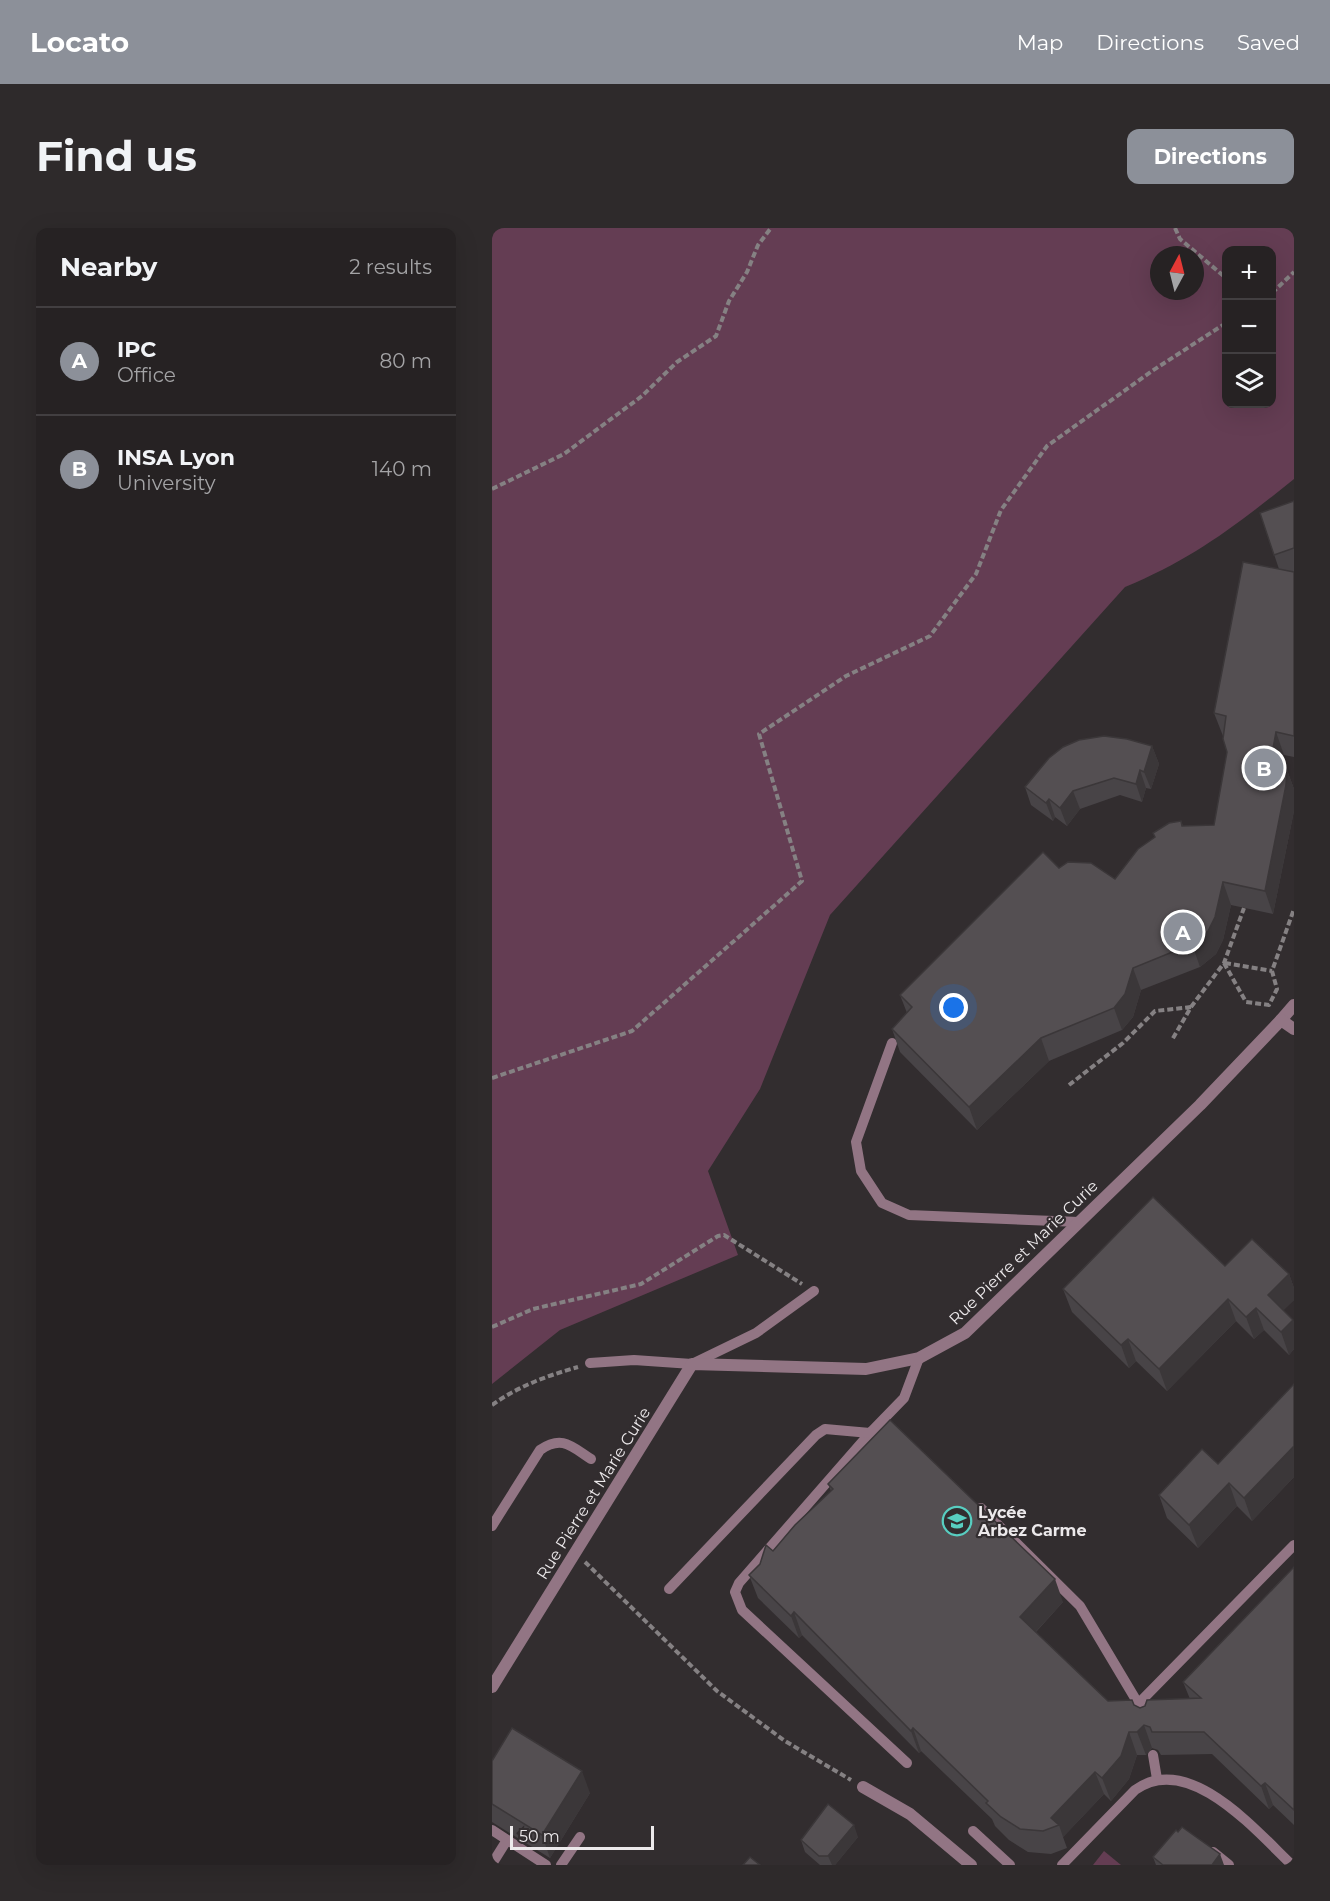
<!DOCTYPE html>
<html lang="en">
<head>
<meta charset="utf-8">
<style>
	body { margin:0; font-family:Montserrat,sans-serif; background:#2e2a2b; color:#f1f3f6 }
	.controls { position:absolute; right:18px; top:18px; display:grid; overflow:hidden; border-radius:12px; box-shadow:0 6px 24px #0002 }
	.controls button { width:54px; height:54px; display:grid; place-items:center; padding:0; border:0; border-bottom:2px solid #423f41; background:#262223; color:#f1f3f6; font:30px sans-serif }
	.compass { position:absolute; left:658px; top:18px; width:54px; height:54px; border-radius:50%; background:#262223; box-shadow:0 6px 24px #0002; rotate:7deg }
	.scale { position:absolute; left:18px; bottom:15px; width:144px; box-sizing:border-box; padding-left:6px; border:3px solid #ece9eb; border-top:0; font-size:16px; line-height:21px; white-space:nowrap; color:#ece9eb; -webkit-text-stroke:4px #322d2f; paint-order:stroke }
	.you { position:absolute; left:462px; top:780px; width:21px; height:21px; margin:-15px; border:4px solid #fff; border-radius:50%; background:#1a73e8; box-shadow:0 0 0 9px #1a73e833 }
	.badge { display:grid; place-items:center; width:39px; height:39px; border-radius:50%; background:#8c9099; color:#fff; font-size:20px; font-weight:700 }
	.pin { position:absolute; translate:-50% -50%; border:3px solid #fff; box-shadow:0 2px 6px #0006 }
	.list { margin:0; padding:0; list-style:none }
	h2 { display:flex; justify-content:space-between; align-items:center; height:78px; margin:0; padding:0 24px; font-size:26px }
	h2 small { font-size:20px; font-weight:400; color:#a4a4a6 }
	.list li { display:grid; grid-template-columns:39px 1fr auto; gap:18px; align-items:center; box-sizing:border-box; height:108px; padding:0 24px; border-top:2px solid #423f41 }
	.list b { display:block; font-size:22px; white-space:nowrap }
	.list p { margin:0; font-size:20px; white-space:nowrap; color:#a4a4a6 }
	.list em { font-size:20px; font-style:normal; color:#a4a4a6 }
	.icon { flex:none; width:33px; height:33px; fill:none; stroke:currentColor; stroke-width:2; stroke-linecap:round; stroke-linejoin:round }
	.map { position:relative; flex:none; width:802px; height:1637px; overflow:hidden; border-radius:12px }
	header { display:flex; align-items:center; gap:36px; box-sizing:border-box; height:84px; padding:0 30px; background:#8c9099; color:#fff }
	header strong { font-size:28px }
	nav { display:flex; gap:33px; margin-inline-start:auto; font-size:21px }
	.intro { display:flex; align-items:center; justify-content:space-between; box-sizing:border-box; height:144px; padding:0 36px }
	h1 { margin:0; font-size:42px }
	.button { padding:15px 27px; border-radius:12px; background:#8c9099; color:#fff; font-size:21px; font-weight:700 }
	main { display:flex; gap:36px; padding:0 36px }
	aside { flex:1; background:#262223; border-radius:12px; box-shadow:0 6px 24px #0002 }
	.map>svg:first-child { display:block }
</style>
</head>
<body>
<header>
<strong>Locato</strong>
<nav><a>Map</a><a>Directions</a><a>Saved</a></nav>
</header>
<div class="intro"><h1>Find us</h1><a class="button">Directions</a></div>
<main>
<aside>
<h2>Nearby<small>2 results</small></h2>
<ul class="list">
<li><span class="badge">A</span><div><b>IPC</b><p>Office</p></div><em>80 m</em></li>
<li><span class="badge">B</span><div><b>INSA Lyon</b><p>University</p></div><em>140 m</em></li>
</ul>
</aside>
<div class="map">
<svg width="802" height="1637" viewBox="0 0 802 1637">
	<rect width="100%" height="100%" fill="#322d2f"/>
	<g fill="#643d53" fill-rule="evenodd">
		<path d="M0,0H802V251C746,296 701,331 633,359L338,687L268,861L216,943L246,1027L68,1102L0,1156ZM734,22H780V176H734ZM667,27H703V63H667Z"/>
		<polygon points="612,1623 629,1637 601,1637"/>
	</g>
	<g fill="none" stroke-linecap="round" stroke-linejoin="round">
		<g stroke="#858183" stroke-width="4" stroke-dasharray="6 3" stroke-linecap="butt">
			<polyline points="683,0 688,11 734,50"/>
			<polyline points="780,65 802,44"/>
			<polyline points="0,261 72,226 150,168 185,134 224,108 237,73 255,44 266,17 279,0"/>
			<polyline points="732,735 754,774 777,777 785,761 780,743 802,681"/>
			<polyline points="733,735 780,743"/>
			<polyline points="699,779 732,735 752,680"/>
			<polyline points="0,850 140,803 310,653 267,506 354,448 438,408 484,346 509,282 555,218 660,143 734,95"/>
			<polyline points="577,857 631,815 663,783 699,779 680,812"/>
			<polyline points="0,1099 41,1081 149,1056 226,1008 232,1007 310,1056"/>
			<path d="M0,1177C27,1158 54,1148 86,1139"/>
			<polyline points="93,1334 225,1463 293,1513 359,1552"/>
		</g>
		<g stroke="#927584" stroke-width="10">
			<polyline points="400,815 364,914 369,943 390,975 417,987 587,994"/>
			<polyline points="98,1135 142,1132 200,1136 264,1105 322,1063"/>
			<polyline points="401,1203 390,1201 378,1205 247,1355 243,1364 250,1382 415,1535"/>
			<polyline points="489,1280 588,1378 656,1492"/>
			<path d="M0,1298L48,1222C70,1207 79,1218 99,1231"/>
			<polyline points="177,1361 324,1207 333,1201 378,1205 412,1170 427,1130"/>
			<polyline points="647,1475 802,1317"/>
			<polyline points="661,1527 665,1551"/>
			<polyline points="0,1602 54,1637"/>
			<polyline points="481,1603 518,1637"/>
			<polyline points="721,1624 737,1637"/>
			<polyline points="0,1636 15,1612"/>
			<polyline points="69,1637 88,1609"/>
			<path d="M570,1637L643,1562C697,1523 764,1603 800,1637"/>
		</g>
		<g stroke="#927584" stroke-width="12">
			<polyline points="789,792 802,777"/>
			<polyline points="0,1459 200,1136 374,1141 427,1130 473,1105 708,877 789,792 802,801"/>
			<polyline points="371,1559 418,1586 479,1637"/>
		</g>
	</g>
	<g fill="#484447">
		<polygon points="802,273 802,529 792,527 790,541 795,542 802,561 802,583 781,686 739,677 731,712 724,726 708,739 649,762 641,789 630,802 557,833 485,902 408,824 400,801 415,785 408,767 567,640 623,651 663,610 661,605 689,593 691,598 722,597 735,524 731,508 722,485 787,341 768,285"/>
		<polygon points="660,518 667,536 659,561 654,560 650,574 628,567 588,581 575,598 563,589 561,593 539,577 533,559"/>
		<polygon points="733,1038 797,1046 802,1060 802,1072 791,1082 801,1092 802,1095 802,1121 797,1127 772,1102 762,1111 744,1093 675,1163 644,1133 637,1140 580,1084 571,1061"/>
		<polygon points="802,1156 802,1249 760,1293 745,1278 706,1320 675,1290 667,1267 726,1236"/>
		<polygon points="336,1256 571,1374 544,1404 616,1473 642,1477 648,1480 698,1471 691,1454 802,1339 802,1597 781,1577 777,1581 720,1526 669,1527 666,1522 660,1520 654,1527 645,1527 637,1551 619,1573 612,1566 571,1609 575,1620 559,1626 536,1624 517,1612 503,1598 500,1591 429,1523 427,1525 310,1407 307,1410 266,1370 257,1347 339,1263"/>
		<polygon points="0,1533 98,1565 58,1630 0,1594"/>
		<polygon points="366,1609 343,1637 328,1637 313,1624 309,1612"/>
		<polygon points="661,1629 732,1637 664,1637"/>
	</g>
	<g fill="#3b3739">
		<polygon points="784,504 792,527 787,560 778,537"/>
		<polygon points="660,518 667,536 659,561 652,544"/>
		<polygon points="648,542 654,560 650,574 644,556"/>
		<polygon points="795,542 802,561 802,583 781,686 773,663"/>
		<polygon points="581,563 588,581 575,598 568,580"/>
		<polygon points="557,571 563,589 561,593 554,575"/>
		<polygon points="731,654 739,677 731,712 724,726 708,739 700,716"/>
		<polygon points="641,740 649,762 641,789 630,802 622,780"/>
		<polygon points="549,810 557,833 485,902 477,879"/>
		<polygon points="797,1046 802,1060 802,1072 784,1090 776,1067"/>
		<polygon points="736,1071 744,1093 675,1163 667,1141"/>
		<polygon points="764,1080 772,1102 762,1111 754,1089"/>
		<polygon points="801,1092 802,1095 802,1121 797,1127 789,1104"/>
		<polygon points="636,1111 644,1133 637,1140 629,1117"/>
		<polygon points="802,1218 802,1249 760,1293 752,1270"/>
		<polygon points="737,1255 745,1278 706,1320 697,1297"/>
		<polygon points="563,1351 571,1374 536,1412 528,1389"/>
		<polygon points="302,1384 310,1407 307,1410 299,1388"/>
		<polygon points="652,1497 660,1520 654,1527 645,1504"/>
		<polygon points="421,1500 429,1523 427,1525 419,1503"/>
		<polygon points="637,1504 645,1527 637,1551 619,1573 610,1550"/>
		<polygon points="90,1543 98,1565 58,1630 50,1607"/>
		<polygon points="603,1544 612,1566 571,1609 567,1597 559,1590"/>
		<polygon points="773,1555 781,1577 777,1581 769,1558"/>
		<polygon points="362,1597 366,1609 343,1637 340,1637 336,1628"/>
		<polygon points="728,1626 732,1637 720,1637"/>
	</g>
	<g fill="#544f52" stroke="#3b3739" stroke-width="1.5">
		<polygon points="802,273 802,320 782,327 768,285"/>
		<polygon points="751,334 802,344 802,508 784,504 778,537 795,542 794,557 773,663 731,654 723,689 716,703 700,716 641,740 633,766 622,780 549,810 477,879 400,801 420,779 408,767 551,624 567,640 576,634 599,635 623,651 646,621 663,609 661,605 677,595 689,593 690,598 722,597 735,524 731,511 734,488 722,485"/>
		<polygon points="612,508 635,511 660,518 652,544 648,542 644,556 622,550 581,563 568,580 557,571 554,575 533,559 557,530 571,519 587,512"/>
		<polygon points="661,969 733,1038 760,1011 797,1046 776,1067 801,1092 789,1104 764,1080 754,1089 736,1071 667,1141 636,1111 629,1117 571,1061"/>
		<polygon points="802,1156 802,1218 752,1270 737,1255 697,1297 667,1267 710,1221 726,1236"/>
		<polygon points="398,1192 563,1351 528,1389 616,1473 640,1472 642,1477 648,1480 653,1478 655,1472 709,1470 691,1454 802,1339 802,1582 773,1555 769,1558 712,1504 660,1504 658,1499 652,1497 645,1504 637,1504 629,1528 610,1550 603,1544 559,1590 567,1597 551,1603 528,1601 509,1589 494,1575 496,1573 421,1500 419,1503 302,1384 299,1388 257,1347 268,1336 274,1317 281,1323 303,1297 341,1261 336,1256"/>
		<polygon points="20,1500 90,1543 50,1607 0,1576 0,1533"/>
		<polygon points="336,1576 362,1597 336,1628 327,1628 309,1612"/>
		<polygon points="690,1599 728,1626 720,1637 671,1637 661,1629 684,1602 686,1604"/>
		<polygon points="258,1629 268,1637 251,1637"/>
	</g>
	<defs>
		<g id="school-ring" transform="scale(1.5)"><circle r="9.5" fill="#322d2f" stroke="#58cec1" stroke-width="1.5"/><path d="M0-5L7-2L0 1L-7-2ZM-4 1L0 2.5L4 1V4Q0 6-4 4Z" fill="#58cec1"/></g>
	</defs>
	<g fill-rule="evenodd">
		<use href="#school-ring" x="465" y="1293"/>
	</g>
	<g text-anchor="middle" stroke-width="4.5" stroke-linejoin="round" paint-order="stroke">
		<g font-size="16" fill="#ece9eb" stroke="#322d2f">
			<text transform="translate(531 1024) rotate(-44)" y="6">Rue Pierre et Marie Curie</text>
			<text transform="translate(101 1265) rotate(-58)" y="6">Rue Pierre et Marie Curie</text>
		</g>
		<g font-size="16" font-weight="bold" fill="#ece9eb" stroke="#322d2f" text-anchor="start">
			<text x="486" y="1290">Lycée<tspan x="486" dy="18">Arbez Carme</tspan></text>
		</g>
	</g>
</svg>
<div class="controls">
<button>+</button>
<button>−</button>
<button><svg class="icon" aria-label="layers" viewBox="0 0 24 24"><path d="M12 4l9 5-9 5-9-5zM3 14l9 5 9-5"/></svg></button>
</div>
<svg class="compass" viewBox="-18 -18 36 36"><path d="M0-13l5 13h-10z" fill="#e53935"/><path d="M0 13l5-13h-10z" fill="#a4a4a6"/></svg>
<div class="scale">50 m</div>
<div class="you"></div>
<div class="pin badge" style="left:691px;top:704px">A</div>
<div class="pin badge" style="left:772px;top:540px">B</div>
</div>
</main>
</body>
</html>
